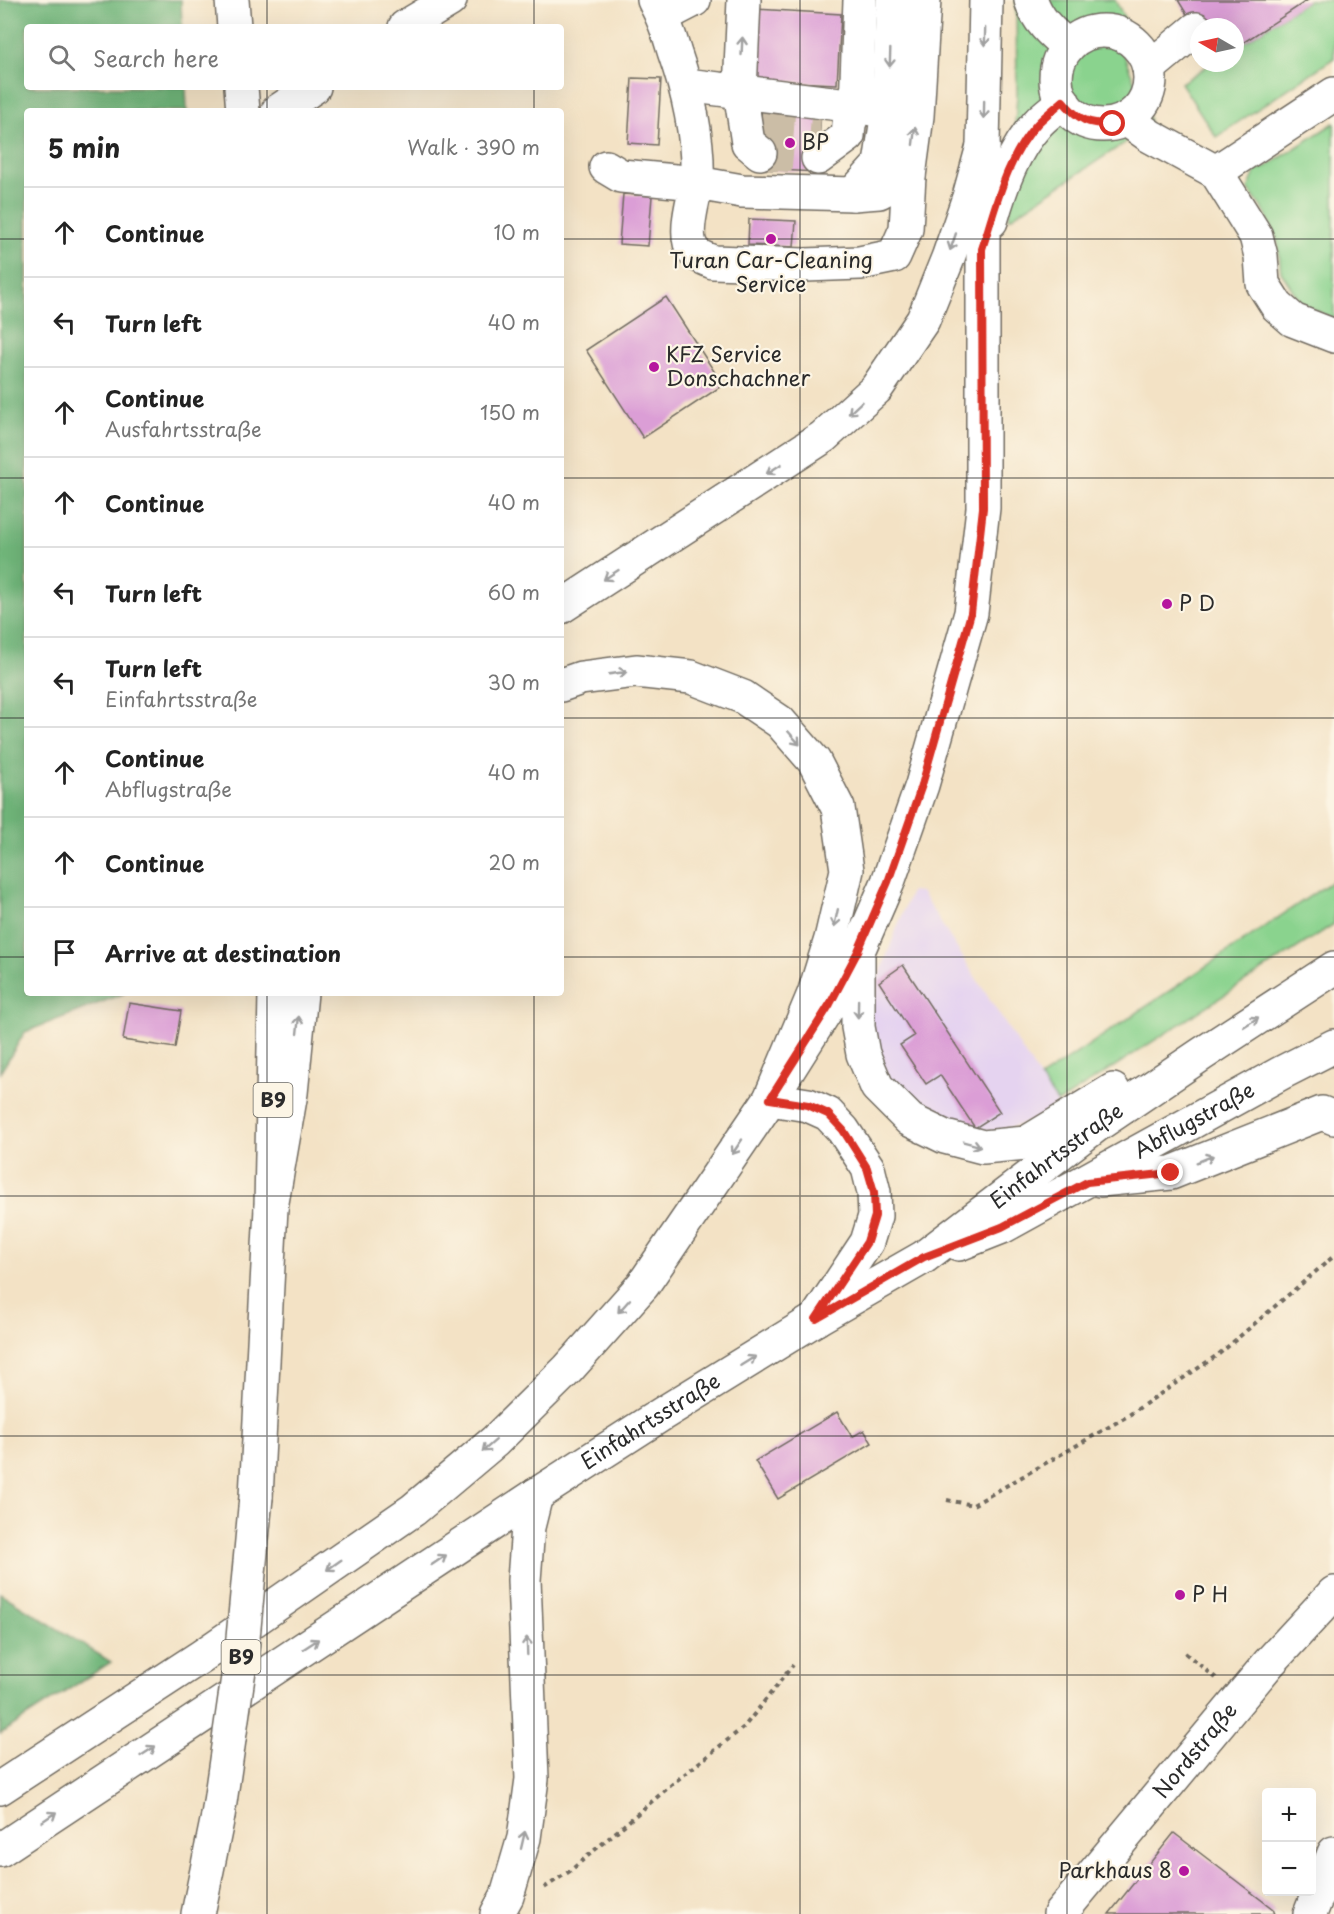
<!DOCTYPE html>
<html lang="en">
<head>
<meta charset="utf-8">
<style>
	body { margin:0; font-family:"Playpen Sans",sans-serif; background:#f6f6f6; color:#222 }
	.controls { position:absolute; right:18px; bottom:18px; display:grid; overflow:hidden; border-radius:6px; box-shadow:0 6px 24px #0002 }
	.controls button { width:54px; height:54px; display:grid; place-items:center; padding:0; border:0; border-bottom:2px solid #e0e0e0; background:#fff; color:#222; font:30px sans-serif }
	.compass { position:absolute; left:1190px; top:18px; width:54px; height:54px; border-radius:50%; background:#fff; box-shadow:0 6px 24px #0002; rotate:279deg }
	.stop { position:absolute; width:18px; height:18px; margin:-14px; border:4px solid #d93025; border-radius:50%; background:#fff }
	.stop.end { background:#d93025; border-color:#fff; box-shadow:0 2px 6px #0008 }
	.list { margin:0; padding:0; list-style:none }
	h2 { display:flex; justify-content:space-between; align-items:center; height:78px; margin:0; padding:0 24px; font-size:26px }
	h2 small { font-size:20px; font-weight:400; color:#767676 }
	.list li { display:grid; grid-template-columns:39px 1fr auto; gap:18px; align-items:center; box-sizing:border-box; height:90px; padding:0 24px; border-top:2px solid #e0e0e0 }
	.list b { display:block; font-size:22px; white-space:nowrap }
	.list p { margin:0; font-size:20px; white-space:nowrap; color:#767676 }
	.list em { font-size:20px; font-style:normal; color:#767676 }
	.icon { flex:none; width:33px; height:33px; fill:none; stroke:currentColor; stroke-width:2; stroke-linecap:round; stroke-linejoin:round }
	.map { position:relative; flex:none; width:1334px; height:1914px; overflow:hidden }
	.search { position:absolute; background:#fff; box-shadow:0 6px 24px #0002; left:24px; top:24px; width:540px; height:66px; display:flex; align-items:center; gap:15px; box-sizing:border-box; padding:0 21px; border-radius:6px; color:#767676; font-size:22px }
	.panel { position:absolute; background:#fff; box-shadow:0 6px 24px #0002; left:24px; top:108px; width:540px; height:888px; border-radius:6px }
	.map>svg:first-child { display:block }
</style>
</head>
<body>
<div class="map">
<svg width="1334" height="1914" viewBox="0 0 1334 1914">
	<rect width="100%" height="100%" fill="#fcf5e5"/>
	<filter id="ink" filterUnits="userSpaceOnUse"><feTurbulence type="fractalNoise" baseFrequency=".0167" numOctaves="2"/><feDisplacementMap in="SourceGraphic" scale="12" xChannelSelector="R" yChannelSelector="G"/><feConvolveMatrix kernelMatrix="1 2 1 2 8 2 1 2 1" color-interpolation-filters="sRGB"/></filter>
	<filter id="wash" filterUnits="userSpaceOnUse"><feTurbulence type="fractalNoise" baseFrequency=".008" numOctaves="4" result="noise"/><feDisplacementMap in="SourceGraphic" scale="24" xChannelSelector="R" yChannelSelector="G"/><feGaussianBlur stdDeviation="1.35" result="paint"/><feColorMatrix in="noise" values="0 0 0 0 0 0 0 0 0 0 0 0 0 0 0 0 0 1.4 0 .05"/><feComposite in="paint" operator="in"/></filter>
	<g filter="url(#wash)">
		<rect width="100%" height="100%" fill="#f3e2c5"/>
		<polygon fill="#e5d3f0" points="911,891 921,892 1040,1078 1058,1103 1036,1120 994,1132 959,1125 912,1105 888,1082 869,1018 875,986"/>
		<g fill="#8ad38e" stroke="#5a7f5c" stroke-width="1.5">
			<polygon points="1016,0 1115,0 1128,25 1116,35 1150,121 1140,133 1009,219 1017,94"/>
			<polygon points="1308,0 1334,0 1334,58 1216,137 1181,83 1212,63 1235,63 1235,48"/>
			<polygon points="1334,123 1334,319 1301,303 1281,272 1278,243 1266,214 1248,189 1256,170 1266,167"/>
			<polygon points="1334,880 1334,924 1058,1103 1040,1078"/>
		</g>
		<g fill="#6fb579" stroke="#4d7052" stroke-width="1.5">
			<polygon points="0,0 181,0 182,27 27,27 27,87 186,87 187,111 27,111 27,993 125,993 25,1032 0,1073"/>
			<polygon points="0,1593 111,1662 0,1734"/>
		</g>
		<g id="blocks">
			<g fill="#db9ed6">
				<polygon points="1178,0 1308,0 1235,48 1235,27 1199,27 1199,34"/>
				<polygon points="755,9 841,14 837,84 751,80"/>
				<polygon points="632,78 661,79 657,145 628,143"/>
				<polygon points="762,109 821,112 817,172 758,169"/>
				<polygon points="623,194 652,196 648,246 619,244"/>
				<polygon points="749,219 796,221 794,247 748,245"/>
				<polygon points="666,297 723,385 643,438 586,350"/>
				<polygon points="903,965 1000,1112 975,1128 940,1075 926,1084 900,1045 914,1036 879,982"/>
				<polygon points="129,1003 181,1011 175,1048 123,1040"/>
				<polygon points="837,1412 852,1437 864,1430 872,1443 778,1499 755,1461"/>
				<polygon points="1174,1833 1273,1909 1275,1914 1109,1914"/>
			</g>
		</g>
	</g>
	<g filter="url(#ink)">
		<use href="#blocks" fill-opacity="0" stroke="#716b61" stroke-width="1.5"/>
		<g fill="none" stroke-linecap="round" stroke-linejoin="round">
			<g stroke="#cbbda6" stroke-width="33" stroke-dasharray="33 16" stroke-linecap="butt">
				<polyline points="761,128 820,132"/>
				<polyline points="760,153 818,158"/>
			</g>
			<g stroke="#716b61" stroke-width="36">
				<g id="minor">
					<path d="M654,0C663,17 669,33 674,51C689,94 699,137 697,183L742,191L853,194L879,192L909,176L917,116L924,0"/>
					<polyline points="744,0 740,91 748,143 760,153"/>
					<path d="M1031,0C1037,20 1052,34 1068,46"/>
					<polyline points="663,16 694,0"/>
					<polyline points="405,27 450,0"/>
					<circle cx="1103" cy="78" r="47"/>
					<polyline points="1149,68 1196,29"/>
					<polyline points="686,85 856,106 888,112"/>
					<polyline points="278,111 314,87"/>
					<polyline points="1126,119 1150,136 1216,172 1256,236 1261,256 1263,284 1277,306 1293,320 1334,336"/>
					<polyline points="818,158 848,136 849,124 856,106 860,0"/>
					<path d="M606,167L621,176L697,183C693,199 683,236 693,250C698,257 706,259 713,262L805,265L860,263L894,256L906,229L909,176"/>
					<polyline points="1216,172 1334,94"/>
					<polyline points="853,194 880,164 888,112 893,0"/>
					<path d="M991,221C1001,186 1013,150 1038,123C1045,115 1055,109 1063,101"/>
					<polyline points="858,956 858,1027 863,1054 877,1087 910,1120 945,1137 983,1147 1026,1143 1113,1090"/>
					<polyline points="1100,1180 1171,1173 1322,1113 1334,1118"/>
					<path id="s1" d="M959,1244L1002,1227L1281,1073L1334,1046"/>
					<polyline points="816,1319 867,1242 875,1216 874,1192 868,1168 843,1130 828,1114 808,1105 770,1099 830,1004 858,951 888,882 922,785 971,613 983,508 983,146 986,0"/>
					<path id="s2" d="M536,1495L662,1414L816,1319L924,1257L1097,1125L1202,1054L1334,968"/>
					<path id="s3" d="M1060,1914L1269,1663L1334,1593"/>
					<polyline points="1310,1914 1334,1853"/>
				</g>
			</g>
			<g stroke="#716b61" stroke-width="36">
				<g id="major">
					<polyline points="232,0 234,27"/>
					<polyline points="241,87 243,111"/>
					<polyline points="561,607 823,437 876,389 923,320 948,258 969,197 983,146"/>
					<polyline points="256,1497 271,1208 275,993"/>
					<polyline points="198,1914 218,1816"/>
					<polyline points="497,1914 507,1896 524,1838 532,1779 524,1580 528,1527 536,1495"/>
				</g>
			</g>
			<g stroke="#716b61" stroke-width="36">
				<g id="highway">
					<polyline points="271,1208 291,1093 301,993"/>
					<polyline points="0,1788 202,1656 413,1510 495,1441 568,1369 643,1285 770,1099 814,994 831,939 847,870 838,808 814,761 780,722 743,697 691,677 636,671 581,678 561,685"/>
					<polyline points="0,1850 536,1495"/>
				</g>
			</g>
			<g stroke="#716b61" stroke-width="4" stroke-dasharray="4.5 4.5" stroke-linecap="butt">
				<polyline points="947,1500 973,1505 1126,1417 1219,1354 1334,1256"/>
				<polyline points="1185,1653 1216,1678"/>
				<polyline points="544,1888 570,1871 676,1781 744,1727 793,1665"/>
			</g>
			<use href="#minor" stroke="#fff" stroke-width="33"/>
			<use href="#major" stroke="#fff" stroke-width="33"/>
			<use href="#highway" stroke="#fff" stroke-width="33"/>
			<g stroke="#716b61" stroke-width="36" stroke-linecap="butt">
				<polyline id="major-bridge" points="218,1816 242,1649 256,1497"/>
			</g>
			<use href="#major-bridge" stroke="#fff" stroke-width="33"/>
		</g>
		<defs><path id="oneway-shaft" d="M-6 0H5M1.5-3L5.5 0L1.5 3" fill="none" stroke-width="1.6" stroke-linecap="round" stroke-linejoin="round" transform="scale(1.5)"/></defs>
		<g stroke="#a0a0a0">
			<use href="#oneway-shaft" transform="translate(985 37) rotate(91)"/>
			<use href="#oneway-shaft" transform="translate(742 46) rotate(-87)"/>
			<use href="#oneway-shaft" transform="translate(890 58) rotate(92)"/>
			<use href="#oneway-shaft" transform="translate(984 110) rotate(91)"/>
			<use href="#oneway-shaft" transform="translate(914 136) rotate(-83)"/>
			<use href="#oneway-shaft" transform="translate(953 242) rotate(109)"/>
			<use href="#oneway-shaft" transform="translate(855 408) rotate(137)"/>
			<use href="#oneway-shaft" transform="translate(774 469) rotate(147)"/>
			<use href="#oneway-shaft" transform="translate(611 575) rotate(147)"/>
			<use href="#oneway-shaft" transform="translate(618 673) rotate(-8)"/>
			<use href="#oneway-shaft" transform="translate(794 738) rotate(49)"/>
			<use href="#oneway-shaft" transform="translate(836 918) rotate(102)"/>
			<use href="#oneway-shaft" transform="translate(858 1009) rotate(91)"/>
			<use href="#oneway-shaft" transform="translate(1251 1022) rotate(-33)"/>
			<use href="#oneway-shaft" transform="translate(298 1025) rotate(-84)"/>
			<use href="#oneway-shaft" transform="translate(972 1144) rotate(15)"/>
			<use href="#oneway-shaft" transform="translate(737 1147) rotate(124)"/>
			<use href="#oneway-shaft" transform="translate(1205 1159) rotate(-22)"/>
			<use href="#oneway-shaft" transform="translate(624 1306) rotate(132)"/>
			<use href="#oneway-shaft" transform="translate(748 1361) rotate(-32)"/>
			<use href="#oneway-shaft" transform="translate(489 1446) rotate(139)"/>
			<use href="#oneway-shaft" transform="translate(439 1560) rotate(-34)"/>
			<use href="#oneway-shaft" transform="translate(334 1565) rotate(145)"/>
			<use href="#oneway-shaft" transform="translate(311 1644) rotate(-33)"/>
			<use href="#oneway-shaft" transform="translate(527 1646) rotate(-92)"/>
			<use href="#oneway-shaft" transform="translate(148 1751) rotate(-33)"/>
			<use href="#oneway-shaft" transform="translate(49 1817) rotate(-34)"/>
			<use href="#oneway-shaft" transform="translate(523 1840) rotate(-77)"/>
		</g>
	</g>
	<g fill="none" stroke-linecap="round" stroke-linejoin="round" filter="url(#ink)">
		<path stroke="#d93025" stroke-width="8" d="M1113,124C1089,125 1078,120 1063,101C1055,108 1046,115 1038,123C1007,156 996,206 982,249L983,508L971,613L922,785L888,882L858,951L830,1004L770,1099L808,1105L828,1114L843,1130L867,1168L874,1192L875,1216L867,1242L816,1319L924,1257L1002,1227L1087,1182L1171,1173"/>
	</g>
	<path fill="none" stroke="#2b2b2b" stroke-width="1.5" stroke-opacity="0.55" d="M267,0V27M534,0V27M800,0V1914M1067,0V1914M267,87V111M534,87V111M0,239H27M561,239H1334M0,478H27M561,478H1334M0,718H27M561,718H1334M0,957H27M561,957H1334M267,993V1914M534,993V1914M0,1196H1334M0,1436H1334M0,1675H1334"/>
	<g fill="#b5179e" stroke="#fcf5e5" stroke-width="2">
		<circle cx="790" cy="143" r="6"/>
		<circle cx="771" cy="239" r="6"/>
		<circle cx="654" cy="367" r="6"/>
		<circle cx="1167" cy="604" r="6"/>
		<circle cx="1180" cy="1595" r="6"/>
		<circle cx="1184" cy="1871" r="6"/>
	</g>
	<g text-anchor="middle" stroke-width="4.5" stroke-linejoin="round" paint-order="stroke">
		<g fill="#fcf5e5" stroke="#6a6863" stroke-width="1.5">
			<rect x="253.5" y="1083" width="39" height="34" rx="4.5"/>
			<rect x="221.5" y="1640" width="39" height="34" rx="4.5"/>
		</g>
		<g font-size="20" font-weight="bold" fill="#2b2b2b">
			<text x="273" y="1107">B9</text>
			<text x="241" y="1664">B9</text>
		</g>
		<g font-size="21" fill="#2b2b2b" stroke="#fcf5e5" text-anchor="start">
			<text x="802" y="150">BP</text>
			<text x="771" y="268" text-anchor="middle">Turan Car-Cleaning<tspan x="771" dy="24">Service</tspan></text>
			<text x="666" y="362">KFZ Service<tspan x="666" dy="24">Donschachner</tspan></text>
			<text x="1179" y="611">P D</text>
			<text x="1192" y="1602">P H</text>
			<text x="1172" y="1878" text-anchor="end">Parkhaus 8</text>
		</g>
		<g font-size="21" fill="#2b2b2b" stroke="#fcf5e5">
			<text dy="7" stroke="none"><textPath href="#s1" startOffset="266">Abflugstraße</textPath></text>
			<text dy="7" stroke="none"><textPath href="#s2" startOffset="622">Einfahrtsstraße</textPath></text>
			<text dy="7" stroke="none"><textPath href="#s2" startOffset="136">Einfahrtsstraße</textPath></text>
			<text dy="7" stroke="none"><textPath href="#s3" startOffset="212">Nordstraße</textPath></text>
		</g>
	</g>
</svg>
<div class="controls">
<button>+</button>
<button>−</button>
</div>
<svg class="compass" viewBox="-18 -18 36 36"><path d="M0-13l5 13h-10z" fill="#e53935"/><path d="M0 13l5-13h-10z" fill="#767676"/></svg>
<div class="stop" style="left:1113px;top:124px"></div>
<div class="stop end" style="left:1171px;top:1173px"></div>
<div class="search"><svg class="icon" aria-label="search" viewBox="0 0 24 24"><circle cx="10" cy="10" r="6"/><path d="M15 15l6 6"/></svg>Search here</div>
<section class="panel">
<h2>5 min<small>Walk · 390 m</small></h2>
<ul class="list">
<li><svg class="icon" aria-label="ahead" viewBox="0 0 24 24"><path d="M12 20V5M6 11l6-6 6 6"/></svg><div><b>Continue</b></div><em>10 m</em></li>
<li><svg class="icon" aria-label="left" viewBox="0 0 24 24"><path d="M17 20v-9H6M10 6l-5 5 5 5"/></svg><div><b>Turn left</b></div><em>40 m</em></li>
<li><svg class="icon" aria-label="ahead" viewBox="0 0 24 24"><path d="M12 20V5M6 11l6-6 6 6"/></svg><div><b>Continue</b><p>Ausfahrtsstraße</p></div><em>150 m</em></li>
<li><svg class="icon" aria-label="ahead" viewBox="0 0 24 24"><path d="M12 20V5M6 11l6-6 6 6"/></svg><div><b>Continue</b></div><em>40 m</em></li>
<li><svg class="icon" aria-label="left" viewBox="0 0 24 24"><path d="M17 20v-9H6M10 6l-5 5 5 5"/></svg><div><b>Turn left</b></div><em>60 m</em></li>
<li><svg class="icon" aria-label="left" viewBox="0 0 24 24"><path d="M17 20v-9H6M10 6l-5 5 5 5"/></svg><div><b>Turn left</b><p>Einfahrtsstraße</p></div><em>30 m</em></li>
<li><svg class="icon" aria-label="ahead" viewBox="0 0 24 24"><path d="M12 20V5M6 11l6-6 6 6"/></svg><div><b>Continue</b><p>Abflugstraße</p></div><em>40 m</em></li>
<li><svg class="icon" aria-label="ahead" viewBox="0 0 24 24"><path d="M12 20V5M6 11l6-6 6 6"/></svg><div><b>Continue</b></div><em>20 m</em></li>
<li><svg class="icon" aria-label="arrive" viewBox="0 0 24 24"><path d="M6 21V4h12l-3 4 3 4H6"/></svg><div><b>Arrive at destination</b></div></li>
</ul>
</section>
</div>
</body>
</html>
